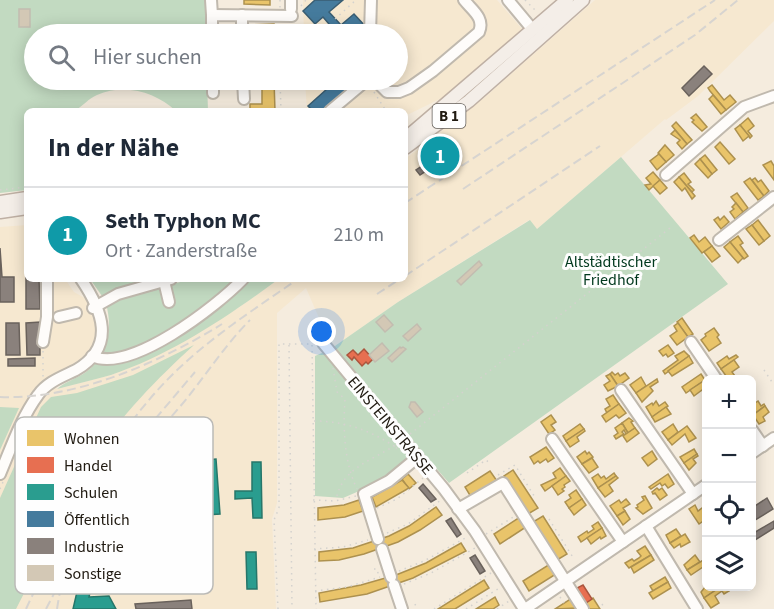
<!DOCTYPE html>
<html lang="de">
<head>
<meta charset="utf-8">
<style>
	body { margin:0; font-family:"Source Sans 3",sans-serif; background:#f2f2f3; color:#1f2937 }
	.controls { position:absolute; right:18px; bottom:18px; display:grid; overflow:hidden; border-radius:9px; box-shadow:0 3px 15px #0003 }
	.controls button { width:54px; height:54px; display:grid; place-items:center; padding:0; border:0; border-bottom:2px solid #e0e1e3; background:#fff; color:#1f2937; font:30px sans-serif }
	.you { position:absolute; left:322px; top:332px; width:21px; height:21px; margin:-15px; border:4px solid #fff; border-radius:50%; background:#1a73e8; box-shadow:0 0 0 9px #1a73e833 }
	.badge { display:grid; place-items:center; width:39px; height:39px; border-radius:50%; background:#6b6459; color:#fff; font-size:20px; font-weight:700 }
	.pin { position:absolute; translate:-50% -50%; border:3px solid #fff; box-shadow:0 2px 6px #0006 }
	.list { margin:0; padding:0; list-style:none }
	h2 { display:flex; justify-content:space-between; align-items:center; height:78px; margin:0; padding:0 24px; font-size:26px }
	h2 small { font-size:20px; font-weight:400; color:#747a83 }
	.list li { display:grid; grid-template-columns:39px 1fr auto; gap:18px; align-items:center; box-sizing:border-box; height:96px; padding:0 24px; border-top:2px solid #e0e1e3 }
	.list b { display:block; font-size:22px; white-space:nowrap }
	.list p { margin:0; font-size:20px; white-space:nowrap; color:#747a83 }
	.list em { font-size:20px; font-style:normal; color:#747a83 }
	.icon { flex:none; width:33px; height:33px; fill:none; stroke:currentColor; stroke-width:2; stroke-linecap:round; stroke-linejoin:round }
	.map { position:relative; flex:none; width:774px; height:609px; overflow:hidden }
	.search { position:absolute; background:#fff; box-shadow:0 3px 15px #0003; left:24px; top:24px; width:384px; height:66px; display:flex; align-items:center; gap:15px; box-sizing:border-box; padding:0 21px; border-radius:33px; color:#747a83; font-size:22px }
	.panel { position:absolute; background:#fff; box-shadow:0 3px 15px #0003; left:24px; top:108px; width:384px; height:174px; border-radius:9px }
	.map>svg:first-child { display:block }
</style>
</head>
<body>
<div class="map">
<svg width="774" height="609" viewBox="0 0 774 609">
	<rect width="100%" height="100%" fill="#f5ecde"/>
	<g fill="#f6e8d0">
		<polygon points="303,0 497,0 523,30 448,95 405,116 405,111 307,111 305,80 398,80 398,34 304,34"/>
		<polygon points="595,0 774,0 774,21 698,96 666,120 665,119 536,230 529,220 398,302 332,348 306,288 277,313 277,503 272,519 276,609 0,609 0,450 18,409 0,407 0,227 27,225 27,279 65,279 74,292 92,302 98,321 94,344 87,355 74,366 50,379 57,389 111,375 139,364 238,308 279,279 405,279 405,159 484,98"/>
	</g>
	<g fill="#c2dac1">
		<path d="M0,0H205L206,34H34V80H207L208,111H176C155,92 125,83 97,95C89,98 82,107 74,111C67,113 36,111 27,111V190L0,193Z"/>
		<polygon points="621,157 728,284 449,483 332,348 398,302 530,220 537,229"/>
		<polygon points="90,279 154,279 102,296"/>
		<path d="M192,279H273L276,281C226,318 170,355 111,375C94,380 75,384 57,389C66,381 76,379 86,372C108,357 113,328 106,304L121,297Z"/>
		<path d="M194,345C158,378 120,416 94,458C65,507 42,559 16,609H0V498L41,407L51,397L77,393L133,375Z"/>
		<polygon points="324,352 412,455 393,475 387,479 343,498 315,496 315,356"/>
		<polygon points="0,407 19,408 0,450"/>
	</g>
	<g fill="#e9c46a" stroke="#ad914f" stroke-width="1.5">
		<polygon points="244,0 270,0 270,5 244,4"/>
		<polygon points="274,24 274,34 249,34 249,25"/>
		<polygon points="255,80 274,80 275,111 250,111 250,104 262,104 262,87 255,87"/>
		<polygon points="712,85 724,100 730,95 736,102 726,110 710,91 708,88"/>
		<polygon points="713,95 726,110 721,114 709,99"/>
		<polygon points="696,114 707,127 702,131 692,122 694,120 691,118"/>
		<polygon points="748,118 754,126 748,131 752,136 750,138 740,125"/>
		<polygon points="676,122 692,140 687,144 672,126"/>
		<polygon points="740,125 749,136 743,141 735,129"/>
		<polygon points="675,130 687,144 682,149 677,143 680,140 671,134"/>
		<polygon points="720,142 735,159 729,164 715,147"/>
		<polygon points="665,145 674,155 666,162 658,153"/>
		<polygon points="659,154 666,162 657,170 650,161"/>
		<polygon points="705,155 717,170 712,174 700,159"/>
		<polygon points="700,159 712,174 708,178 695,164"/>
		<polygon points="771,161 774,166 774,180 763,165"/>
		<polygon points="653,172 660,180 649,190 645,185 651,184 646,178"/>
		<polygon points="684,173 691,182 688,184 694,190 692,192 679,177"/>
		<polygon points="679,177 695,196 692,199 685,188 682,191 674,182"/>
		<polygon points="750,178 764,196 758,200 744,182"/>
		<polygon points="755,178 758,182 761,180 769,191 764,196 752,180"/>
		<polygon points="660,180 667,188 660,194 653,186"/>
		<polygon points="737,193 748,208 743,212 731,197"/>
		<polygon points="736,203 743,212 735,219 730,212 734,209 732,207"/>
		<polygon points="724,216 729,222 721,229 714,220 718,217 720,220"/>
		<polygon points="758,220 770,236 764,241 752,225"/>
		<polygon points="752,225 764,241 759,245 746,229"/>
		<polygon points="694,235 699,242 705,237 712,246 702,253 690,238"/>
		<polygon points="738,236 743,243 740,245 748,256 744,259 730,242"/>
		<polygon points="730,242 743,258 738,263 724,247"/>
		<polygon points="712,246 720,256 712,262 704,252"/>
		<polygon points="682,318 693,334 688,337 677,322"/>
		<polygon points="678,323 688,337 677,345 670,336 677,331 674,326"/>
		<polygon points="714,328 719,335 717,337 721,343 709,351 701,340 706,336 705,334"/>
		<polygon points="668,345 674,353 668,357 666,354 663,356 659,351"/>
		<polygon points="684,351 689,356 665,374 663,371 678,360 675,356"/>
		<polygon points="736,355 738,357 721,369 717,363 727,356 729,359"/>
		<polygon points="689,356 693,363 672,376 668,371"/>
		<polygon points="734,360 739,367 732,372 735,376 729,380 721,369"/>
		<polygon points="612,372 615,375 618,373 620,376 625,373 629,378 618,386 610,374"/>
		<polygon points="610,374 618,386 608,391 604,385 610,381 606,376"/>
		<polygon points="701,374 705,380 686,393 682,387"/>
		<polygon points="641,377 646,386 636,393 630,385"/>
		<polygon points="657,379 658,382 650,387 653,391 642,402 636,393"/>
		<polygon points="705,380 706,391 704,393 702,390 694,396 690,390"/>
		<polygon points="613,395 619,404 607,413 605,409 610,406 606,399"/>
		<polygon points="656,401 659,406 665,402 668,406 652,417 646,407 652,403 653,405"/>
		<polygon points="758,401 761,406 764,404 765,406 753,415 752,405"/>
		<polygon points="619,404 626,413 619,418 616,415 606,422 602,416"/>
		<polygon points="765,406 769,412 763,417 765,421 759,424 753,415"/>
		<polygon points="666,407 671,414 655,422 652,417"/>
		<polygon points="551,415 556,422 551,425 555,430 549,434 541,422"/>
		<polygon points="629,418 633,421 631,422 635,428 628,433 622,423"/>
		<polygon points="622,423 628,433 626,434 624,430 622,432 624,434 616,439 614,436 618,433 615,428"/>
		<polygon points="580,424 584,429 566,441 563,436"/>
		<polygon points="673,424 678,432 668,440 662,432"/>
		<polygon points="687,426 696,438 689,442 685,434 672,445 668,440"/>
		<polygon points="635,428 639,433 627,442 623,436"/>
		<polygon points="584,429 585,431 577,437 579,441 570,447 566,441"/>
		<polygon points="546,447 554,458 548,462 546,459 540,463 538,461 534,464 530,457"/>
		<polygon points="694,449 697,454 684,463 680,457"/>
		<polygon points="585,451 587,454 589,452 593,457 582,464 577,457"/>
		<polygon points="652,451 657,459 648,466 642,458"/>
		<polygon points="697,454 698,456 693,459 696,463 689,470 684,463"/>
		<polygon points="592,458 598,467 589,473 582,464"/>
		<polygon points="560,468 566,476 545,491 541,485 556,478 553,473"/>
		<polygon points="513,470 538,508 528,514 504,476"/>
		<polygon points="490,471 497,481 471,497 465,487"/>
		<polygon points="614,473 616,476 598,488 592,478 598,474 601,478 604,476 606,479"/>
		<polygon points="408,474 416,483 409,489 402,479"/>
		<polygon points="668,474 674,484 668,488 665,484 662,486 660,483 651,489 649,487"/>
		<polygon points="566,476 570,481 564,485 565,487 562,489 564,491 558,495 552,486"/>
		<polygon points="616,476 618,478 609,485 613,491 605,497 598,488"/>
		<polygon points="402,480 409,488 376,507 372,497"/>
		<polygon points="657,488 659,490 662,488 667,495 660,500 655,493 653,494 652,492"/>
		<polygon points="576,490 582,499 569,508 565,502 571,498 569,495"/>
		<polygon points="645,496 652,508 643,514 636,508 638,507 637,505 644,500 642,497"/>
		<polygon points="582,499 586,505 574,515 569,508"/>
		<polygon points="626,499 630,504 623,508 625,511 617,516 610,506 619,500 621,503"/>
		<polygon points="359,500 363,511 345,517 318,520 318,508 344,505"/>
		<polygon points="695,505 698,511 706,505 706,519 699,524 689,509"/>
		<polygon points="436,507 442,515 420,530 398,542 364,554 339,560 319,561 319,552 353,548 389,536 409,526"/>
		<polygon points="625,511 630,519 623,525 617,516"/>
		<polygon points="543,516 567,554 557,560 533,522"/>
		<polygon points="520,517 526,527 500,544 494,534"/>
		<polygon points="598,522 602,528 581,542 578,537 587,531 588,533 594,529 592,526"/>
		<polygon points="602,528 606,536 601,539 600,537 591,544 587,538"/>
		<polygon points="676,529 681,536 670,543 666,535"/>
		<polygon points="685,534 690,542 681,547 680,544 674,548 670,543"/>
		<polygon points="461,543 466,551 413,578 367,594 320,602 319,593 361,585 396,575 426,563"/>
		<polygon points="645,546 651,555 629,568 625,563 632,559 634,561 639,558 641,556 637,551"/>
		<polygon points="651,555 654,560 634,573 631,567"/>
		<polygon points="695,555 700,562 687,570 684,565"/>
		<polygon points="705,559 706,565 691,575 687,570"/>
		<polygon points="550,564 556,574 529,591 523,581"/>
		<polygon points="665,577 668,582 653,591 650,586"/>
		<polygon points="484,580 489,588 455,609 438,609"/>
		<polygon points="668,582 671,588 653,599 649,593"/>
		<polygon points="706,586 717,586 718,589 704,598 701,592"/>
		<polygon points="729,586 727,588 729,591 724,594 722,591 715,596 719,603 711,608 704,598 722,586"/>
		<polygon points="495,597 499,605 493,609 476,609"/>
		<polygon points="572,598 578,608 555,609"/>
		<polygon points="593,598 600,609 588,609 584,604"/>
	</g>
	<g fill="#e76f51" stroke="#ab563e" stroke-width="1.5">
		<polygon points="364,349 373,359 368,364 366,362 362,366 354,357 352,360 347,355 353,350 358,355"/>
		<polygon points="583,585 592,599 586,603 577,588"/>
	</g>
	<g fill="#2a9d8f" stroke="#277669" stroke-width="1.5">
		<polygon points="216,459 220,514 206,515 202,466 205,466 205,460"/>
		<polygon points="252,462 261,462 262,518 253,518 252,498 235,499 235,491 252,491"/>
		<polygon points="246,552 256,552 257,589 247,589"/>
		<polygon points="83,566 94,575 89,597 109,596 116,609 73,609"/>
	</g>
	<g fill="#457b9d" stroke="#3a5e73" stroke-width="1.5">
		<polygon points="315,0 343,0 329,12 341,25 354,14 366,27 357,34 331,34 335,31 323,17 315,24 303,11"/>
		<polygon points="337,80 363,80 328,111 313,111 308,106"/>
	</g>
	<g fill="#8a817c" stroke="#6a625c" stroke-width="1.5">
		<polygon points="704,66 712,74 689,96 682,88"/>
		<polygon points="451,142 456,151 420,175 416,170 425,164 423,161"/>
		<polygon points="0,248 2,277 14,277 14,302 0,302"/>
		<polygon points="26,268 27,279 39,279 40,309 26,309"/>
		<polygon points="40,322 40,355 27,355 26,323"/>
		<polygon points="6,323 19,323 20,355 6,355"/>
		<polygon points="35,358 35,366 8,366 8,359"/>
		<polygon points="423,484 436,499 431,502 419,488"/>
		<polygon points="767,498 773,509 752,522 752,508"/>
		<polygon points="451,518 461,534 457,537 446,521"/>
		<polygon points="774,521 774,528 752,542 752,534"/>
		<polygon points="475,555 485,571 480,574 470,558"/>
		<polygon points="191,600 192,609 136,609 135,604"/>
	</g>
	<g fill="#d3c8b5" stroke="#c2bcb0" stroke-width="1.5">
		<rect x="19" y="9" width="11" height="18"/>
		<polygon points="479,261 482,265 461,285 457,281"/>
		<polygon points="384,315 393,325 385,332 376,322"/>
		<polygon points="417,324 421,329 408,341 403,336"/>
		<polygon points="382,343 389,351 375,362 369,355"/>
		<polygon points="400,347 401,348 403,347 406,349 392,362 388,358"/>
		<polygon points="411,402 415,402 423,412 417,417 409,407"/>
	</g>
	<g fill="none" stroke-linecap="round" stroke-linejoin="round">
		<g stroke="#c0b9ae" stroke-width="14">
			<g id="minor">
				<polyline points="211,0 212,15"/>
				<polyline points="291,0 291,9"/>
				<polyline points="508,0 533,30"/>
				<polyline points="242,15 242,34"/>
				<polyline points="212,34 212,15 292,16"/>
				<polyline points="370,34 371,0"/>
				<polyline points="213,80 213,93"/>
				<polyline points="243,80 244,99"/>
				<path d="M375,80L387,92H399L409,88L433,71L479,32C485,18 472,10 464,0"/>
				<polyline points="330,111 367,80"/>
				<polyline points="666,175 744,107 774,96"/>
				<polyline points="719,240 774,197"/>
				<polyline points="164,281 169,302"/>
				<polyline points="93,308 118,294 171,279"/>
				<polyline points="59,317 76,313"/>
				<polyline points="43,342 47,317 47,279"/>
				<polyline points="691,342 717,380"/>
				<polyline points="323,343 444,489 475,531 524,609"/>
				<path d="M92,356C130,374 217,306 243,279"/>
				<polyline points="621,390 693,494"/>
				<polyline points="752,430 763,446"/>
				<polyline points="552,439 623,542"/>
				<polyline points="752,453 774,438"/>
				<path d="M0,474C11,448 21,418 38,395C47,382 62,377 76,370C117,346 102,310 81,279"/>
				<polyline points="458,509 503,483 583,609"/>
				<polyline points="646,526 697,609"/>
				<polyline points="378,539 364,494 389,481 418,457"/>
				<polyline points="382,549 391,577"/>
				<polyline points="394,585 402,609"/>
				<polyline points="525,609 706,485"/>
			</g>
		</g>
		<g stroke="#bfb0a4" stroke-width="15">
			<g id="major">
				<polyline points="406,138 567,0"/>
				<polyline points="405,148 469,101 583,0"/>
				<polyline points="0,202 27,198"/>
				<polyline points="0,212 27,208"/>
			</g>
		</g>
		<g stroke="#d4d2ce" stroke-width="1.5" stroke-dasharray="1.5 4.5" stroke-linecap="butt">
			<polyline points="280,0 280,8"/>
			<polyline points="525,0 537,12"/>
			<polyline points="301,6 306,0"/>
			<polyline points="335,19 356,0"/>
			<polyline points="280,80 281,111"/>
			<polyline points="374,92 386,111"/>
			<polyline points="0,190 27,187"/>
			<polyline points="334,279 335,281 337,279"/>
			<polyline points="289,345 292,609"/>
			<polyline points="43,351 43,379"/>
			<path d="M333,368L337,392L345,399C343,429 344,462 357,489"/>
			<polyline points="764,370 774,385"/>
			<path d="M314,421C344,421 369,430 394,446C369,462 342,468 336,500"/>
			<polyline points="410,434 670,228"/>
			<polyline points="397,444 394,446 401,452"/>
			<polyline points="467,473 486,460 491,464"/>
			<polyline points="498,475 515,465 536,499"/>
			<polyline points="0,489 3,482"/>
			<polyline points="313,500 335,501 356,496"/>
			<polyline points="377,508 397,499 423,478"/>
			<polyline points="549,519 574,559"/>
			<polyline points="387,533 408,524 441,500"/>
			<polyline points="486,534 515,516"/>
			<polyline points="314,549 343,547 368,540"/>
			<polyline points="374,569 377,569 379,577"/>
			<polyline points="399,571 424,561 467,537"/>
			<polyline points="404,584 431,573 475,548"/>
			<polyline points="315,591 347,587 380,577"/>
			<polyline points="560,597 564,603"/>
			<polyline points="415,604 417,609"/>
			<polyline points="602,604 605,609"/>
			<polyline points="278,609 274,520 279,508 279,344 312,344 316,609"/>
			<polyline points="434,609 491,573"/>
			<polyline points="466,609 501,587"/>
			<polyline points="497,609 509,601"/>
		</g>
		<use href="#minor" stroke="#fefcfa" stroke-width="10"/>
		<use href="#major" stroke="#f4eee8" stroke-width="12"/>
		<g stroke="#d7d4d0" stroke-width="2" stroke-dasharray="9 4.5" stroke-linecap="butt">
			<polyline points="463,189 695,35 738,0"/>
			<polyline points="405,203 715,0"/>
			<polyline points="405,276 600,146"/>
			<polyline points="377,294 400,279"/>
			<path d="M0,397C75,400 159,363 222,324"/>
			<polyline points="112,470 195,372"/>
			<path d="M26,609C37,585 49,562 61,539C92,479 125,421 174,373C211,337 256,308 298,279"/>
			<polyline points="46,609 57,588"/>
			<path d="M57,609C61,584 66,557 77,534C101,486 144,449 178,409C203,380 223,347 250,320"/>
		</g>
	</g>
	<g text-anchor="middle" stroke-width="6" stroke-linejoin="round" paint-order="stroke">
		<rect fill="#fefefe" stroke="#635e58" stroke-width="1.5" x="432.5" y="104" width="33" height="24" rx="4.5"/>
		<g font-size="15" font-weight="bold" fill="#201a11">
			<text x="449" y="121">B 1</text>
		</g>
		<g font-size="16" fill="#00381d" stroke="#fefefe">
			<text x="611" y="267">Altstädtischer<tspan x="611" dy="18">Friedhof</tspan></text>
		</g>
		<g font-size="16" fill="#201a11" stroke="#fefefe">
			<text transform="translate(391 425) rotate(50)" y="6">EINSTEINSTRASSE</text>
		</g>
	</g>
	<rect x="15" y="417" width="198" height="177" rx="9" fill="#fefefe" stroke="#bbbab7" stroke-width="1.5"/>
	<rect x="27" y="430" width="27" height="16" fill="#e9c46a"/>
	<rect x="27" y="457" width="27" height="16" fill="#e76f51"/>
	<rect x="27" y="484" width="27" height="16" fill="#2a9d8f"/>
	<rect x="27" y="511" width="27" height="16" fill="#457b9d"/>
	<rect x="27" y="538" width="27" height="16" fill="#8a817c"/>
	<rect x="27" y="565" width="27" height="16" fill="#d3c8b5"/>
	<g font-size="16" fill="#201a11">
		<text x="64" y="444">Wohnen</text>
		<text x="64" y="471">Handel</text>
		<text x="64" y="498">Schulen</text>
		<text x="64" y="525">Öffentlich</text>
		<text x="64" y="552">Industrie</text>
		<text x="64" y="579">Sonstige</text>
	</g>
</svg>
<div class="controls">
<button>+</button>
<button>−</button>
<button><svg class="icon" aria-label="locate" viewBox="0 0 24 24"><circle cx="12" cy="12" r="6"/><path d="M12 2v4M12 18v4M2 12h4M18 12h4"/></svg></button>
<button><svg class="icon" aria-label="layers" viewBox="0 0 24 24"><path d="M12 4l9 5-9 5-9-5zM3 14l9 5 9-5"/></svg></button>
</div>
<div class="you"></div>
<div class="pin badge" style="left:440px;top:156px;background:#0f9aa8">1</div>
<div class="search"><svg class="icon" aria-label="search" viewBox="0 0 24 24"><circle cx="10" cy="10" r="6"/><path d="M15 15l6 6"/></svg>Hier suchen</div>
<section class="panel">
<h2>In der Nähe<small></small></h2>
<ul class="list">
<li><span class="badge" style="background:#0f9aa8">1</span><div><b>Seth Typhon MC</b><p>Ort · Zanderstraße</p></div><em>210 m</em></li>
</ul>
</section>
</div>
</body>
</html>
